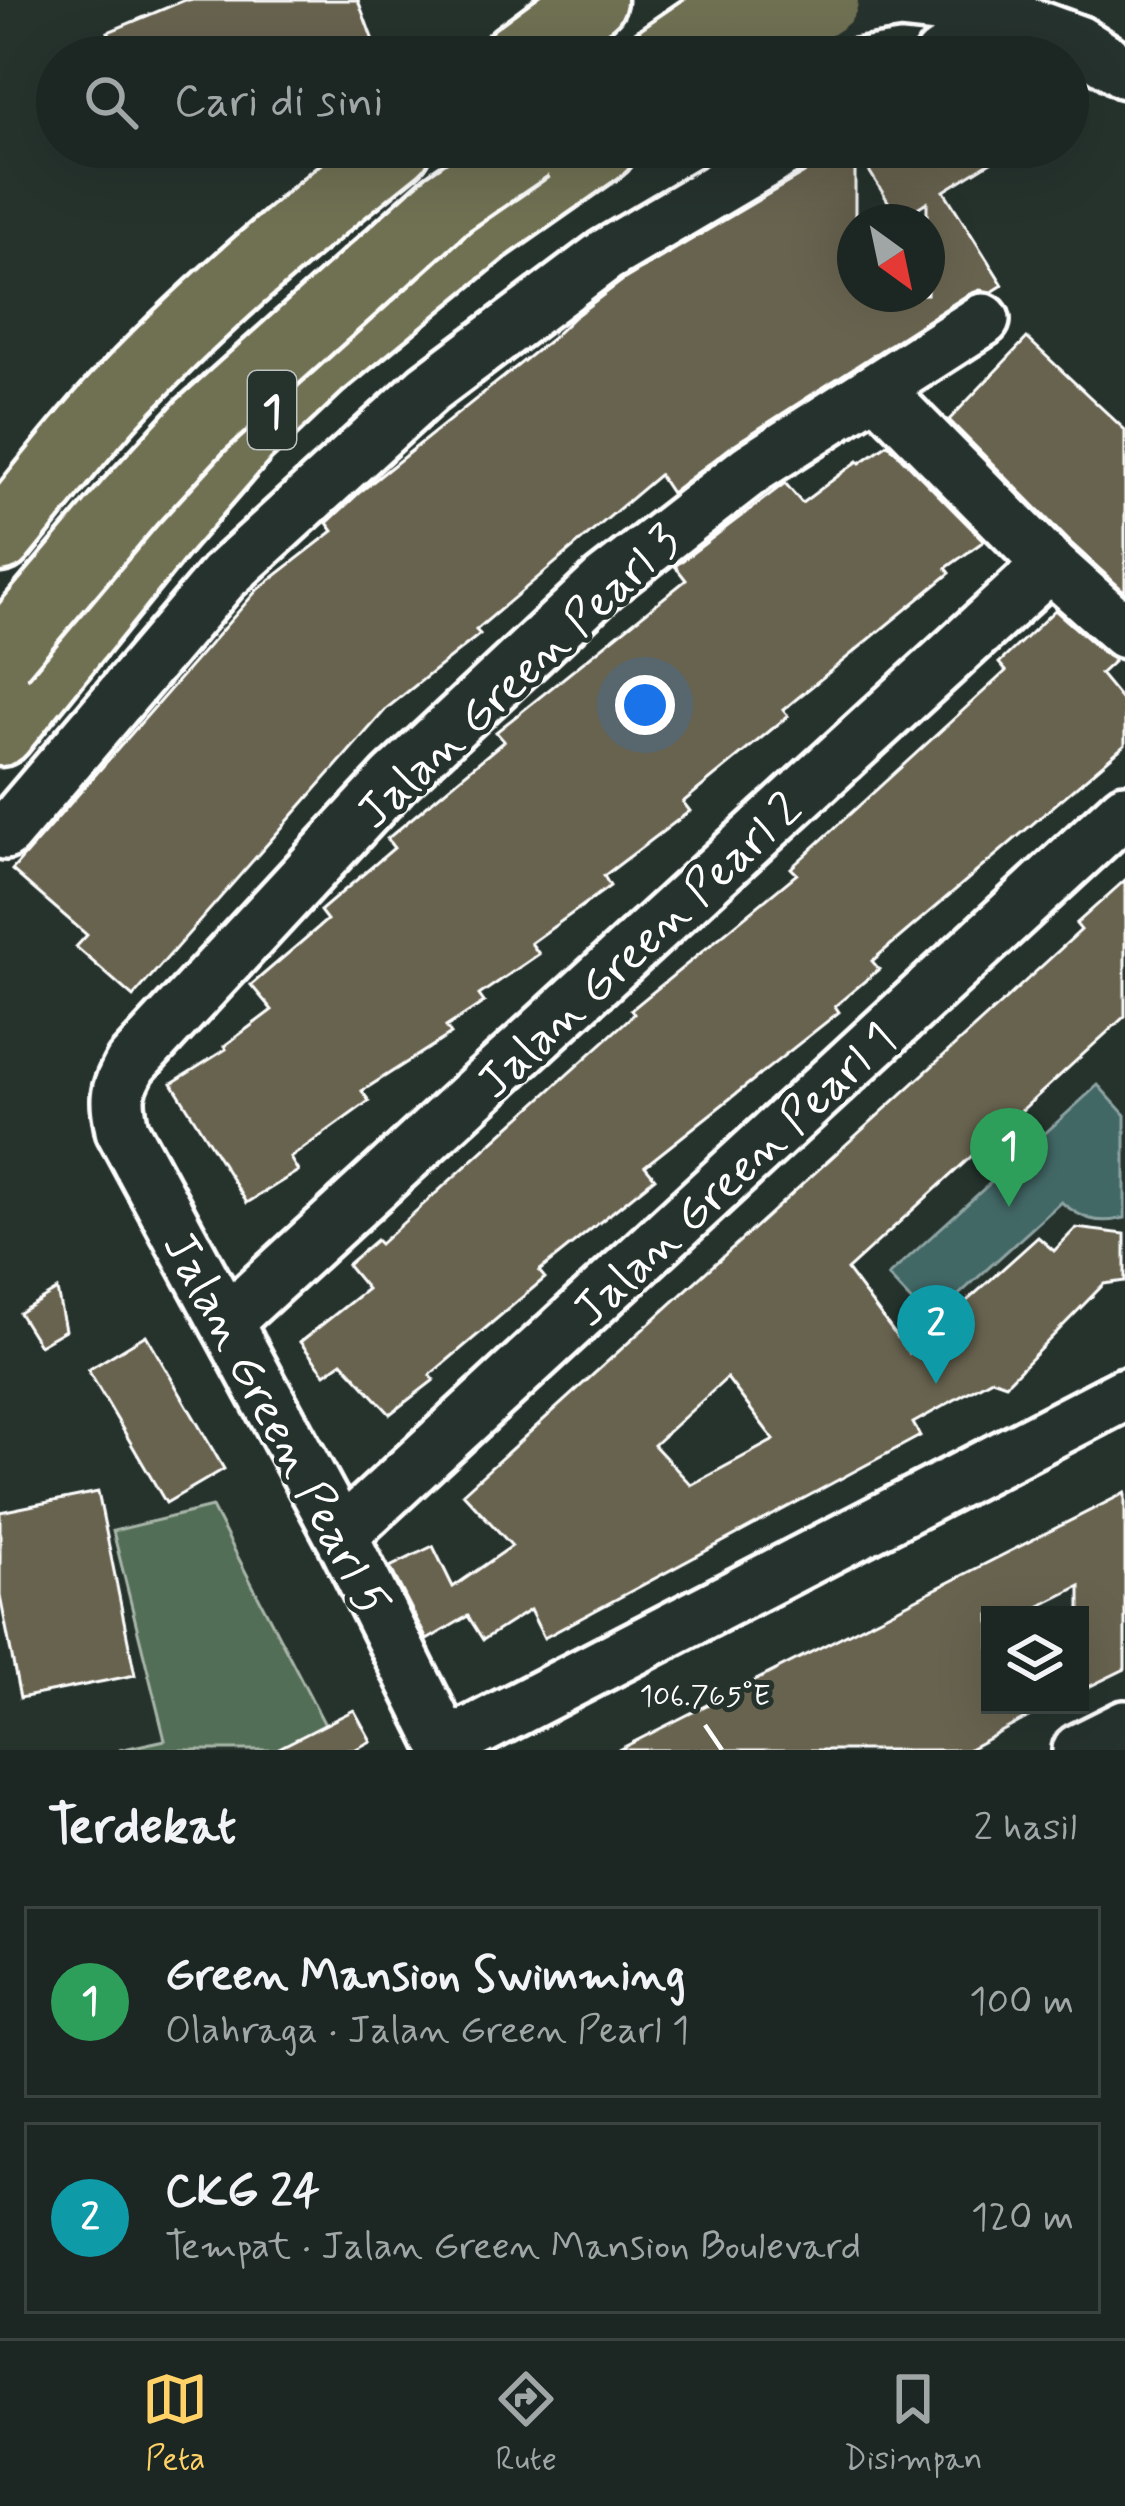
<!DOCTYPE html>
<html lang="id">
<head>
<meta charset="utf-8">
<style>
	body { margin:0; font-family:Mynerve,sans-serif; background:#29322f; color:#f1f3f6 }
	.controls { position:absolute; right:36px; bottom:36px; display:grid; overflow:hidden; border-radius:0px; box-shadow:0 12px 48px #0002 }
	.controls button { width:108px; height:108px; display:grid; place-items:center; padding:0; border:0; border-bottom:3px solid #3a4340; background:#1c2622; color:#f1f3f6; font:60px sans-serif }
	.compass { position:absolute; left:837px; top:204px; width:108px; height:108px; border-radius:50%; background:#1c2622; box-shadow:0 12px 48px #0002; rotate:147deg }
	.you { position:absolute; left:645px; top:705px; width:42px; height:42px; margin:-30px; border:9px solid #fff; border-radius:50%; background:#1a73e8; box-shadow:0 0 0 18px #1a73e833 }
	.badge { display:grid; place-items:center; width:78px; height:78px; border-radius:50%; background:#ffd166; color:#fff; font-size:39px; font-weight:700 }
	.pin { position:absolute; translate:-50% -99px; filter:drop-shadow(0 3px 6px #0008) }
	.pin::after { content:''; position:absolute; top:63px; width:42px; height:36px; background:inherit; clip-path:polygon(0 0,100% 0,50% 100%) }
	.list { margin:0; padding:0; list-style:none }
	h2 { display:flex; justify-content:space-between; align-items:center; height:156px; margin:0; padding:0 48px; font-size:51px }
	h2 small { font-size:39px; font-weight:400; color:#a0a5a5 }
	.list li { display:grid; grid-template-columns:78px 1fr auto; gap:36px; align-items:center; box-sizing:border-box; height:192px; margin:0 24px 24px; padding:0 24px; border:3px solid #3a4340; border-radius:0px }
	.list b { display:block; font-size:45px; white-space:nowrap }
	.list p { margin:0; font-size:39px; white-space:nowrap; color:#a0a5a5 }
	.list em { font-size:39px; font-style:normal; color:#a0a5a5 }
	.icon { flex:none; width:66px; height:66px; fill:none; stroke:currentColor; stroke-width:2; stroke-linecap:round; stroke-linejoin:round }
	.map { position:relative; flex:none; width:1125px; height:1750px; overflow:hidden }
	.search { position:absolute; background:#1c2622; box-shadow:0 12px 48px #0002; left:36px; right:36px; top:36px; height:132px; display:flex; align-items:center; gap:30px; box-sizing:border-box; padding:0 42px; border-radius:66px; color:#a0a5a5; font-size:45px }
	.sheet { height:588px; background:#1c2622 }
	nav { display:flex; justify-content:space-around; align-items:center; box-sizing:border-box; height:168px; border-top:3px solid #3a4340; background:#1c2622; font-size:33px; color:#a0a5a5 }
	nav a { display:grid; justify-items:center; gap:6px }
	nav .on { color:#ffd166 }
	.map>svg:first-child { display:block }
</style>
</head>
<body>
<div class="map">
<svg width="1125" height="1750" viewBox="0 0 1125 1750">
	<rect width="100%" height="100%" fill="#26332d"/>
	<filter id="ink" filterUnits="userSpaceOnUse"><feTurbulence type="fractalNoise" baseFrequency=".00833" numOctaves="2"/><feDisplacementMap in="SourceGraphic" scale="24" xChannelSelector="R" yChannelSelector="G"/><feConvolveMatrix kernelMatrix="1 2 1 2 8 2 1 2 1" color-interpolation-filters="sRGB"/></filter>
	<g filter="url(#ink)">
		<polygon fill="#536e56" stroke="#a9b6aa" stroke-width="3" points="212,1507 338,1750 119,1750 165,1740 113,1531"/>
		<path fill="#436866" stroke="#8ea4a3" stroke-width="3" d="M1098,1085L1125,1115V1218C1097,1225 1082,1219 1061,1202L930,1321L888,1276Z"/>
		<g fill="#676350" stroke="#fff" stroke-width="3" fill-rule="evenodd">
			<polygon points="185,0 358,0 375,46 347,57 119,57 108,32"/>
			<path d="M833,147H1015L944,191L1003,285L992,292L980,290L967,295L735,444L671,493L659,475L476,630L480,634L387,708L133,997L76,947L87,935L12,870L258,589L333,531L327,523L360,492L551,339L574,317L623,280L804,173L817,157ZM855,148L899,219L927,202V294H855Z"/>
			<polygon points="1027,338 1125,430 1125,592 1071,543 949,420"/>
			<polygon points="888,444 984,541 946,568 950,573 783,710 788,716 683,802 690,811 604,876 610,886 531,943 539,954 479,995 484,1002 446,1027 451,1034 362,1091 369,1101 290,1158 298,1171 247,1203 172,1083 226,1049 224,1046 272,1010 251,985 327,920 320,911 394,848 387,839 504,741 496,732 686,580 675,566 785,483 802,503 858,461 860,463"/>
			<polygon points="1055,610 1105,654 1115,660 1100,674 1125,704 1125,745 872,961 879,969 835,1006 839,1012 645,1166 655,1178 539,1271 545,1278 430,1375 434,1380 390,1414 342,1362 325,1374 300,1342 367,1289 347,1265 376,1240 380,1244 415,1212 634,1014 631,1010 797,874 791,868 1006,671 999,663"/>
			<path d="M1125,880V1016L847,1270L909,1353L1038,1237L1054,1251L1076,1228L1125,1234V1281L1104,1284L1006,1384L992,1379L913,1423L920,1436L544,1638L530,1610L483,1640L468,1616L427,1640L390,1567L433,1546L453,1587L512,1546L463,1493L1007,998L1081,930L1076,924ZM727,1378L774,1440L691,1485L654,1445Z"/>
			<polygon points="57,1290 65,1330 39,1345 19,1313"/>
			<polygon points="146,1335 224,1469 166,1503 88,1370"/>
			<polygon points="98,1492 135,1675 20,1698 0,1596 0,1512"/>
			<polygon points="1125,1493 1125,1669 1080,1691 1080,1586 1022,1615 990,1615 990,1705 1051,1705 967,1750 618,1750"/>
			<polygon points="354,1710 371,1741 354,1750 275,1750"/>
		</g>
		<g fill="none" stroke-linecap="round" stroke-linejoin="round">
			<g stroke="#fff" stroke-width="60">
				<g id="minor">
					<polyline points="798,19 899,3 1001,14 1078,42 1125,72"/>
					<polyline points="941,57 977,36 1001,14"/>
					<polyline points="877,390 1050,565 1125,632"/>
					<polyline points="5,833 223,577 428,389 606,255 789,147"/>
					<polyline points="226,1322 1050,565"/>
					<polyline points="341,1535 1125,810"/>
					<polyline points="446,1746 1125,1394"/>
					<path d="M448,1750L341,1535L122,1130C116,1098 115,1093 131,1064L394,780L603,584L751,469L983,320"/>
					<polyline points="1079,1750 1125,1727"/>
				</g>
			</g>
			<g stroke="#fff" stroke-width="75">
				<g id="highway">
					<polyline points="515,57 592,0"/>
					<polyline points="661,57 744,0"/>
					<polyline points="738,57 825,0"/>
					<path d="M0,538C37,493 72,447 111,404C198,310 297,227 397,147"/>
					<polyline points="0,732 162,532 246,435 320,365 485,229 602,147"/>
				</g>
			</g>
			<use href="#minor" stroke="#26332d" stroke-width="51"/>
			<use href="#highway" stroke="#706f52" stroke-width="66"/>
			<g stroke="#fff" stroke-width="75" stroke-linecap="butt">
				<polyline id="highway-bridge" points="0,656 130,502 201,425 448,203 529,147"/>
			</g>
			<use href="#highway-bridge" stroke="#706f52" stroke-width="66"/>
		</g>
	</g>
	<path fill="none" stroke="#fff" stroke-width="4.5" d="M705,1725L722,1750"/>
	<g text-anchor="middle" stroke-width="10" stroke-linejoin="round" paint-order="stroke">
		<rect fill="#26332d" stroke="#bec2c0" stroke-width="3" x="248" y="371" width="48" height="78" rx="9"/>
		<g font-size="45" font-weight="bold" fill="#fff">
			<text x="272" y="426">1</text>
		</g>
		<g font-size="48" fill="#fff" stroke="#26332d">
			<text transform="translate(517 675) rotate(-43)" y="17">Jalan Green Pearl 3</text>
			<text transform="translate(638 944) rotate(-43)" y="17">Jalan Green Pearl 2</text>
			<text transform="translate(733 1173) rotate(-43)" y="17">Jalan Green Pearl 1</text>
			<text transform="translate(278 1423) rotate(62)" y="17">Jalan Green Pearl 5</text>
		</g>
	</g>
	<g font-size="30" text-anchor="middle" fill="#fff" stroke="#26332d" stroke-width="10" stroke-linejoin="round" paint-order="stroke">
		<text x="705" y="1705">106.765°E</text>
	</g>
</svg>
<div class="controls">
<button><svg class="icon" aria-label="layers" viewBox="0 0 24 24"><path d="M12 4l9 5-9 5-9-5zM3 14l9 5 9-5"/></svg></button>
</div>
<svg class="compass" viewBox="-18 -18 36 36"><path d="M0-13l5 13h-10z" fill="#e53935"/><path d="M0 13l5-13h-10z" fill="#a0a5a5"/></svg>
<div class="you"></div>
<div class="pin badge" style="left:1009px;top:1207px;background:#2e9e5b">1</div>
<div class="pin badge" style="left:936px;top:1384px;background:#0f9aa8">2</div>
<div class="search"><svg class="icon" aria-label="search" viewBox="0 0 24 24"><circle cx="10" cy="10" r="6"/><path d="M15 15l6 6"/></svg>Cari di sini</div>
</div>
<section class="sheet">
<h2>Terdekat<small>2 hasil</small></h2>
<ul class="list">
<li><span class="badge" style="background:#2e9e5b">1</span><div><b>Green Mansion Swimming</b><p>Olahraga · Jalan Green Pearl 1</p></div><em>100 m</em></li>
<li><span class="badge" style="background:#0f9aa8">2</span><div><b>CKG 24</b><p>Tempat · Jalan Green Mansion Boulevard</p></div><em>120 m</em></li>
</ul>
</section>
<nav>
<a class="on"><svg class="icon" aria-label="map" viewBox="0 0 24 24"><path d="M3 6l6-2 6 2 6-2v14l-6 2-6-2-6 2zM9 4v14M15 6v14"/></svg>Peta</a>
<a><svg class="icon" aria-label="directions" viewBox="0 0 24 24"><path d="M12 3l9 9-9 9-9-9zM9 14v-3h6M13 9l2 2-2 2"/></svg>Rute</a>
<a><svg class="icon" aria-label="saved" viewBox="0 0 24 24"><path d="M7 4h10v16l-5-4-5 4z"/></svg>Disimpan</a>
</nav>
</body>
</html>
